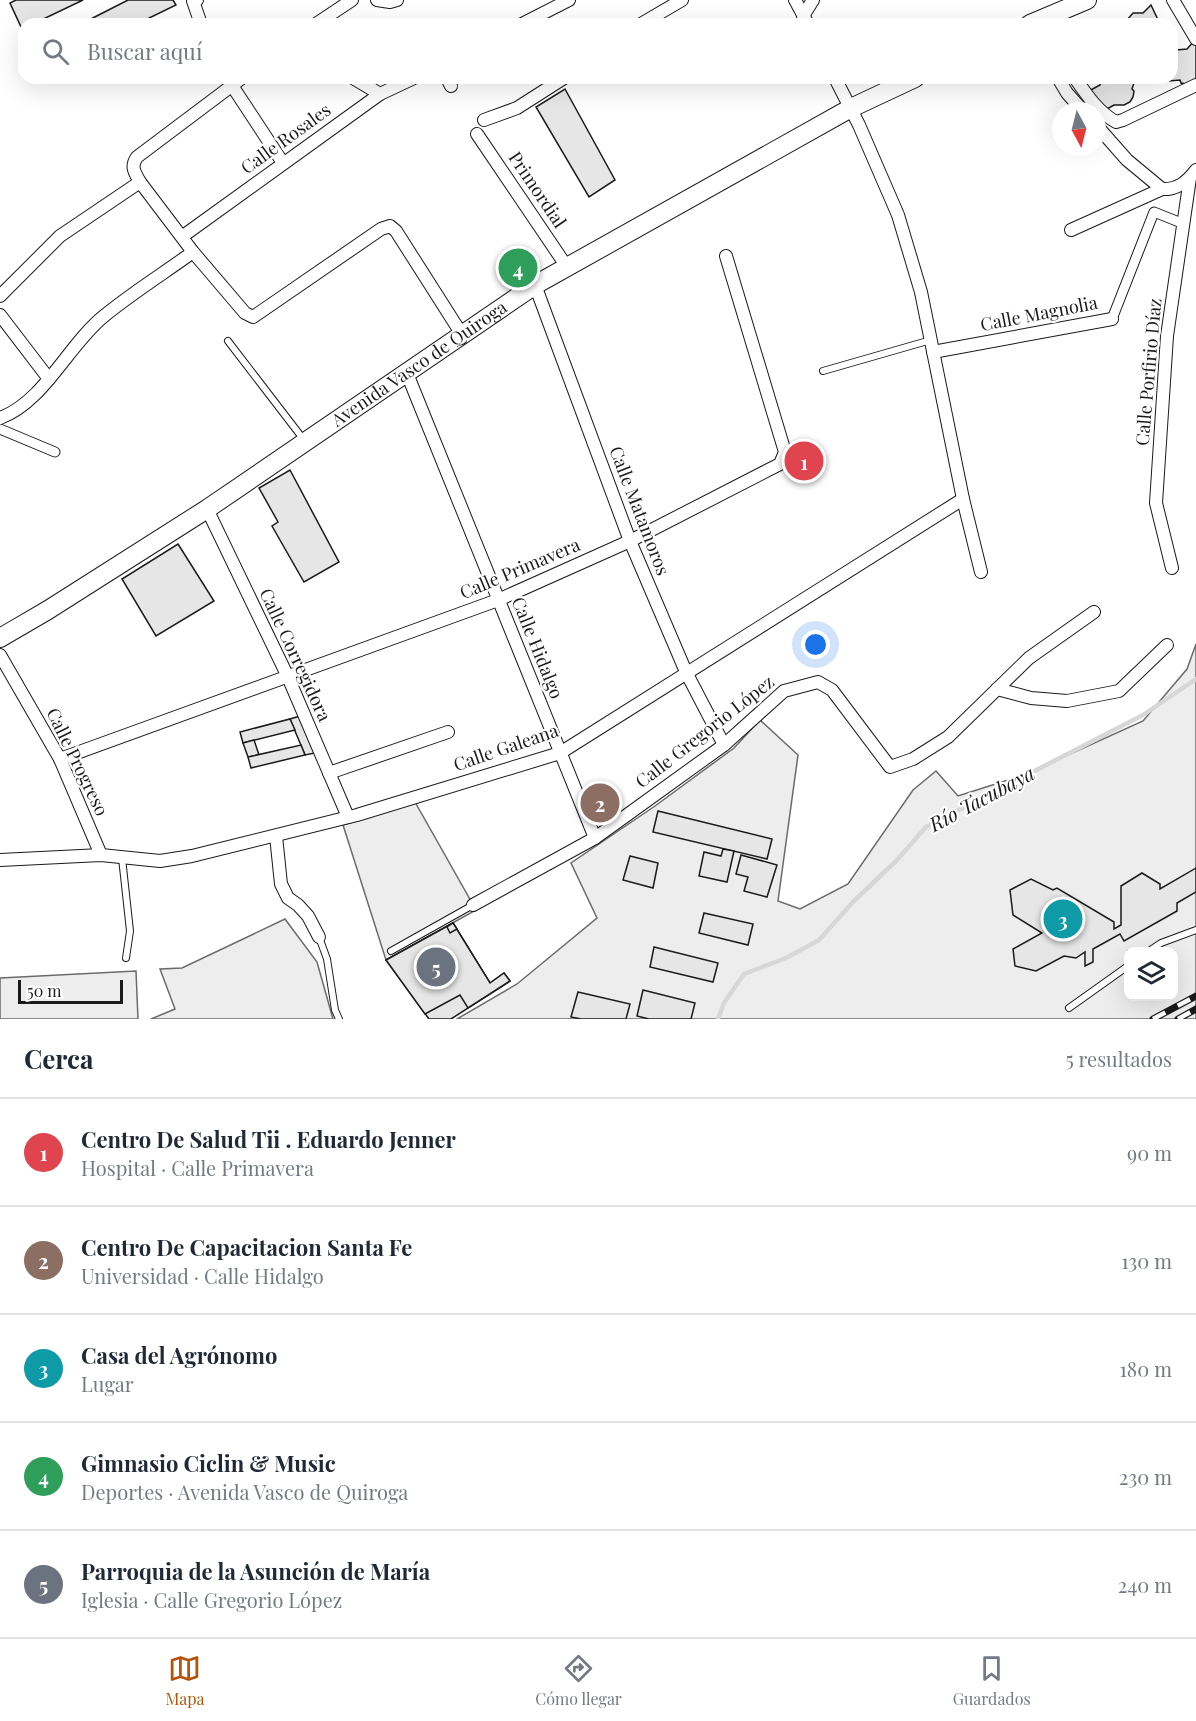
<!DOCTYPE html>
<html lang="es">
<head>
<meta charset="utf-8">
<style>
	body { margin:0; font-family:"Playfair Display",serif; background:#f6f6f7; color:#1f2937 }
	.controls { position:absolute; right:18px; bottom:18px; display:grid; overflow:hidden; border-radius:12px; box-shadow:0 6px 24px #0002 }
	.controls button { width:54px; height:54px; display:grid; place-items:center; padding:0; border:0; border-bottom:2px solid #e0e1e3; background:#fff; color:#1f2937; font:30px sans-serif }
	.compass { position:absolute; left:1052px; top:102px; width:54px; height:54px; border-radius:50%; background:#fff; box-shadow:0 6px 24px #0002; rotate:173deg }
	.scale { position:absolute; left:18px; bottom:15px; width:105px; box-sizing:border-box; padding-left:6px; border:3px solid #1a1a1a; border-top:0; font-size:16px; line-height:21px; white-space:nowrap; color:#1a1a1a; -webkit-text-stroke:4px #fff; paint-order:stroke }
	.you { position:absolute; left:816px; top:645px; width:21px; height:21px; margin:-15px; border:4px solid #fff; border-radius:50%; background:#1a73e8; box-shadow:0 0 0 9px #1a73e833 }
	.badge { display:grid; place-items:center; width:39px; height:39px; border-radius:50%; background:#b45309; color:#fff; font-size:20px; font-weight:700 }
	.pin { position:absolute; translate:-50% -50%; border:3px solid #fff; box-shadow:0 2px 6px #0006 }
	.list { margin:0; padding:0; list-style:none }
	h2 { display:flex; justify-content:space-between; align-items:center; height:78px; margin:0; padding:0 24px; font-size:26px }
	h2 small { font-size:20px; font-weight:400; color:#747a83 }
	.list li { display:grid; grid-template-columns:39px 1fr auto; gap:18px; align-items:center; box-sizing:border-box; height:108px; padding:0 24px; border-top:2px solid #e0e1e3 }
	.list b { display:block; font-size:22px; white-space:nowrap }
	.list p { margin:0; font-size:20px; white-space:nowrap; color:#747a83 }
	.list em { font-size:20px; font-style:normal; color:#747a83 }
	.icon { flex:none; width:33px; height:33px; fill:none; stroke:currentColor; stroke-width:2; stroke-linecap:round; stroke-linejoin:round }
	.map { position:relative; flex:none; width:1196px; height:1019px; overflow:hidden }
	.search { position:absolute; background:#fff; box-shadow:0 6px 24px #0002; left:18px; right:18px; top:18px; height:66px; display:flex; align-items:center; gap:15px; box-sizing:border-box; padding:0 21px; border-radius:18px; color:#747a83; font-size:22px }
	.sheet { height:618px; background:#fff }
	nav { display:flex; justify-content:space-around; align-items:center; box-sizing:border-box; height:84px; border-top:2px solid #e0e1e3; background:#fff; font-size:16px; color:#747a83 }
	nav a { display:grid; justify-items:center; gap:3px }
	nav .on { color:#b45309 }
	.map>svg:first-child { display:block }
</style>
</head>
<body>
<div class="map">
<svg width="1196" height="1019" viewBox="0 0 1196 1019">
	<rect width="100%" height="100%" fill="#fff"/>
	<g fill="#ededed" stroke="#6a6a6a" stroke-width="1.5" fill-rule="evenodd">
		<path d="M1196,644V1019H457L517,984L597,918L571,863L655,806L734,748L760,720L798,755L778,901L800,909L848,884L913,790L936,771L958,796L1024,775L1143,721L1187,669ZM1128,951H1174V996H1128Z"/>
		<polygon points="415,802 476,910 386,960 343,825"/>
		<polygon points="285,919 317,962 333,1019 151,1019 175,1009 160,969 182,968"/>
		<polygon points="136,971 138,1019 0,1019 0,978"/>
	</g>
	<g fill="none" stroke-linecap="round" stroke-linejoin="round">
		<polyline stroke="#d7d7d7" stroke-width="4.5" points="718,1019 724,1003 744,974 786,958 819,940 853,902 897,860 926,827 1143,715 1196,679"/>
	</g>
	<g fill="#e6e6e6" stroke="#1a1a1a" stroke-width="1.5">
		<polygon points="16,0 83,0 33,24 24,24 22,29 10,3"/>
		<polygon points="128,0 173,0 176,5 137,24 81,24"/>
		<polygon points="1151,5 1160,24 1116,24 1115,21 1127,20 1133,13 1143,13"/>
		<polygon points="1194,41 1196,45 1196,80 1186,84 1181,83 1180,80 1169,81 1168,78 1172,78 1172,53 1176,50 1187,49"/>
		<polygon points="1103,78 1133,78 1135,80 1132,89 1134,91 1133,97 1130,102 1124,105 1114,105 1107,109 1089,91 1100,85"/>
		<polygon points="565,89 615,180 589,197 536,107"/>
		<polygon points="290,470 339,562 304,582 272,526 278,522 259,488"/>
		<polygon points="178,544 214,601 156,636 122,579"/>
		<polygon points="300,716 315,753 305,755 290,719"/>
		<polygon points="290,719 295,730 243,743 240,732"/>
		<polygon points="254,740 259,755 248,757 243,743"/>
		<polygon points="301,745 305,755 251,768 248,757"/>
		<polygon points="658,811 772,839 767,859 653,832"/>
		<polygon points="723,849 734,851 727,882 699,876 704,852 721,856"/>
		<polygon points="741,855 777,865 767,897 744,891 748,877 736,874"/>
		<polygon points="630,856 658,863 653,888 623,880"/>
		<polygon points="1196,868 1196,892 1177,903 1177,911 1124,941 1120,934 1093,949 1093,962 1085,966 1085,952 1076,958 1064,956 1036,971 1015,966 1013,949 1042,933 1013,915 1010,890 1031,879 1053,890 1057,888 1114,922 1114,929 1121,925 1121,886 1142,873 1160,884 1160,889"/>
		<polygon points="704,913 753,924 748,945 699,933"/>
		<polygon points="453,923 490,983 504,973 510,981 451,1019 429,1019 386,960"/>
		<polygon points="453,923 490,983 504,973 510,981 468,1008 460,995 425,1014 386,960"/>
		<polygon points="453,923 457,929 450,933 447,927"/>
		<polygon points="654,947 718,963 713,982 650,967"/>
		<polygon points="643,990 695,1003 691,1019 649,1019 637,1016"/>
		<polygon points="578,992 630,1004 626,1019 581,1019 571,1017"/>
	</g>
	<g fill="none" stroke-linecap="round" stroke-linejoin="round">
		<g stroke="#1a1a1a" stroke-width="8">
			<g id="service">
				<polyline points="228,341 304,440"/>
				<polyline points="823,371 931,340"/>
				<polyline points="122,858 130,931 126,958"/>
				<polyline points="319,937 327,959 335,1010 339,1019"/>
				<polyline points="391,951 473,905"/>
				<polyline points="1149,951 1161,943 1196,930"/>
				<polyline points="1069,1008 1128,966"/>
			</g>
		</g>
		<g stroke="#1a1a1a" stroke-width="11">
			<g id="pedestrian">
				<polyline points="1112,319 1154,212 1184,224"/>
				<polyline points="0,429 55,452"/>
			</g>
		</g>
		<g stroke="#1a1a1a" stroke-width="14">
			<g id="minor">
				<polyline points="197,0 193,1 201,24"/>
				<polyline points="377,0 390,2 397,0"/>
				<polyline points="795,0 808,24"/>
				<polyline points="1173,0 1196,39"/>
				<polyline points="803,16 813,0"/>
				<polyline points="316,24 352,0"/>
				<polyline points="522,24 569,0"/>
				<polyline points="641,24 682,0"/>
				<polyline points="227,78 283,163"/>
				<path d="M242,78L137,157C130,167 135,173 140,182L193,252L245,313L253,317L256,315L381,229L390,226L396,231L461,333"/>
				<polyline points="353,78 380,94"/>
				<polyline points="447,78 451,86"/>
				<polyline points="835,78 859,125 898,215 921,292 963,499 981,572"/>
				<polyline points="1058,78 1067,93 1083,111"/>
				<path d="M1075,78C1086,94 1098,112 1116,122L1123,120L1196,85"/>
				<polyline points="484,120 517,108 564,78"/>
				<path d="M1097,126L1127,160L1162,189C1177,190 1187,182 1196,170"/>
				<polyline points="477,134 567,267"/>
				<polyline points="1071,230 1162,189"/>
				<polyline points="183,236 380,94 414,78"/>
				<polyline points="535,285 630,541 686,672 724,745"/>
				<polyline points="0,296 60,236 140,182"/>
				<polyline points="0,315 49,379"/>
				<polyline points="933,352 1112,319"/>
				<polyline points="406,371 595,838"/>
				<path d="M0,418C44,402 68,345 104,316C132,293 164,273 193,252"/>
				<polyline points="207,509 288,677 348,817"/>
				<polyline points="1172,568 1156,503 1167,336 1190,178"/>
				<polyline points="0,655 60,759 101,855"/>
				<polyline points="997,689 1031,698 1067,701 1119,691 1167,645"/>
				<polyline points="60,759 498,600 630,541 780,464 785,452 726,256"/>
				<polyline points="329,773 448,732"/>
				<polyline points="276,836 281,884 288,898 298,905 308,916 319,937"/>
				<polyline points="0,860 101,855 160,861 192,856 357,815 560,753 963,499"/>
				<polyline points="473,905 595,838 724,745 784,691 818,682 832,690 890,767 913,759 948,737 1029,658 1094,612"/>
			</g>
		</g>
		<g stroke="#1a1a1a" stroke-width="20">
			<g id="secondary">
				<polyline points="1030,24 1087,0"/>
				<path id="s1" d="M0,638L48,610L207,509L535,285L851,108L915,78"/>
			</g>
		</g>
		<use href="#service" stroke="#fff" stroke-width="6"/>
		<use href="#pedestrian" stroke="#fff" stroke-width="9"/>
		<use href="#minor" stroke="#fff" stroke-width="12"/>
		<use href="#secondary" stroke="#fff" stroke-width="18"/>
		<g stroke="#1a1a1a" stroke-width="7">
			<g id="rail">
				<polyline points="1153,1019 1196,996"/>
				<polyline points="1178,1019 1196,1009"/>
			</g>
		</g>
		<use href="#rail" stroke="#fff" stroke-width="4.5" stroke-dasharray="14" stroke-linecap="butt"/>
	</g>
	<g text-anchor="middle" stroke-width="4.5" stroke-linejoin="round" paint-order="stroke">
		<g font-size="18" fill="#1a1a1a" stroke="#fff">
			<text transform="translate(286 139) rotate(-36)" y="6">Calle Rosales</text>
			<text transform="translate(537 190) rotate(56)" y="6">Primordial</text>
			<text transform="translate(1039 314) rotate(-11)" y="6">Calle Magnolia</text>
			<text dy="6" stroke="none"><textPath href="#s1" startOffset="501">Avenida Vasco de Quiroga</textPath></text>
			<text transform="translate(1149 372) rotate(-85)" y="6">Calle Porfirio Díaz</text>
			<text transform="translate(639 511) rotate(69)" y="6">Calle Matamoros</text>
			<text transform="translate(520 569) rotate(-23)" y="6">Calle Primavera</text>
			<text transform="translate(537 648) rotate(68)" y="6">Calle Hidalgo</text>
			<text transform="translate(295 655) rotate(65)" y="6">Calle Corregidora</text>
			<text transform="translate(705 732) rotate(-38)" y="6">Calle Gregorio López</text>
			<text transform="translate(506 748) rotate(-19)" y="6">Calle Galeana</text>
			<text transform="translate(77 762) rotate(64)" y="6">Calle Progreso</text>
		</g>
		<g font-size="20" font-style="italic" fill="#1a1a1a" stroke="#fff">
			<text transform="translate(982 799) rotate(-28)" y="7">Río Tacubaya</text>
		</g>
	</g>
</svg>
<div class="controls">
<button><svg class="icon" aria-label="layers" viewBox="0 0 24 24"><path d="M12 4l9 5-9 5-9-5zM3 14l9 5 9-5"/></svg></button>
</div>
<svg class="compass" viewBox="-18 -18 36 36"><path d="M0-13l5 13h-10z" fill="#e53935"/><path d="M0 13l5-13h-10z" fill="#747a83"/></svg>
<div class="scale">50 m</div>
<div class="you"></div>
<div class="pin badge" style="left:804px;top:461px;background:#e0444e">1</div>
<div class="pin badge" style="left:600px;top:803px;background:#8d6e63">2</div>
<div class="pin badge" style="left:1063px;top:919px;background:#0f9aa8">3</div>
<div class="pin badge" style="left:518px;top:268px;background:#2e9e5b">4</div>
<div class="pin badge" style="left:436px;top:967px;background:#6b7280">5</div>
<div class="search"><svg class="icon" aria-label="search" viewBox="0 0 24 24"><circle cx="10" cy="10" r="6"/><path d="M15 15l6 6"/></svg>Buscar aquí</div>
</div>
<section class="sheet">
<h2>Cerca<small>5 resultados</small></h2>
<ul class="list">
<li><span class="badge" style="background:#e0444e">1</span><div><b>Centro De Salud Tii . Eduardo Jenner</b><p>Hospital · Calle Primavera</p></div><em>90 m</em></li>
<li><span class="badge" style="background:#8d6e63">2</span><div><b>Centro De Capacitacion Santa Fe</b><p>Universidad · Calle Hidalgo</p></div><em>130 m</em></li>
<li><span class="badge" style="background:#0f9aa8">3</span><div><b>Casa del Agrónomo</b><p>Lugar</p></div><em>180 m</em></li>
<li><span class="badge" style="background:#2e9e5b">4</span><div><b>Gimnasio Ciclin &amp; Music</b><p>Deportes · Avenida Vasco de Quiroga</p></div><em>230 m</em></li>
<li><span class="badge" style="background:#6b7280">5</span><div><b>Parroquia de la Asunción de María</b><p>Iglesia · Calle Gregorio López</p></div><em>240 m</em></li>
</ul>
</section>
<nav>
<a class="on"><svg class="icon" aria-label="map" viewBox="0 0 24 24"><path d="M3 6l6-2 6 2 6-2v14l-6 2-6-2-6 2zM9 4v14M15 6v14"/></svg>Mapa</a>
<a><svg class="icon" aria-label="directions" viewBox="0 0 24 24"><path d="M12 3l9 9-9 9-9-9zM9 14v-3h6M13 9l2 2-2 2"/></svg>Cómo llegar</a>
<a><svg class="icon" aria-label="saved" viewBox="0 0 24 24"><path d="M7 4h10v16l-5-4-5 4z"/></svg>Guardados</a>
</nav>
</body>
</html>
